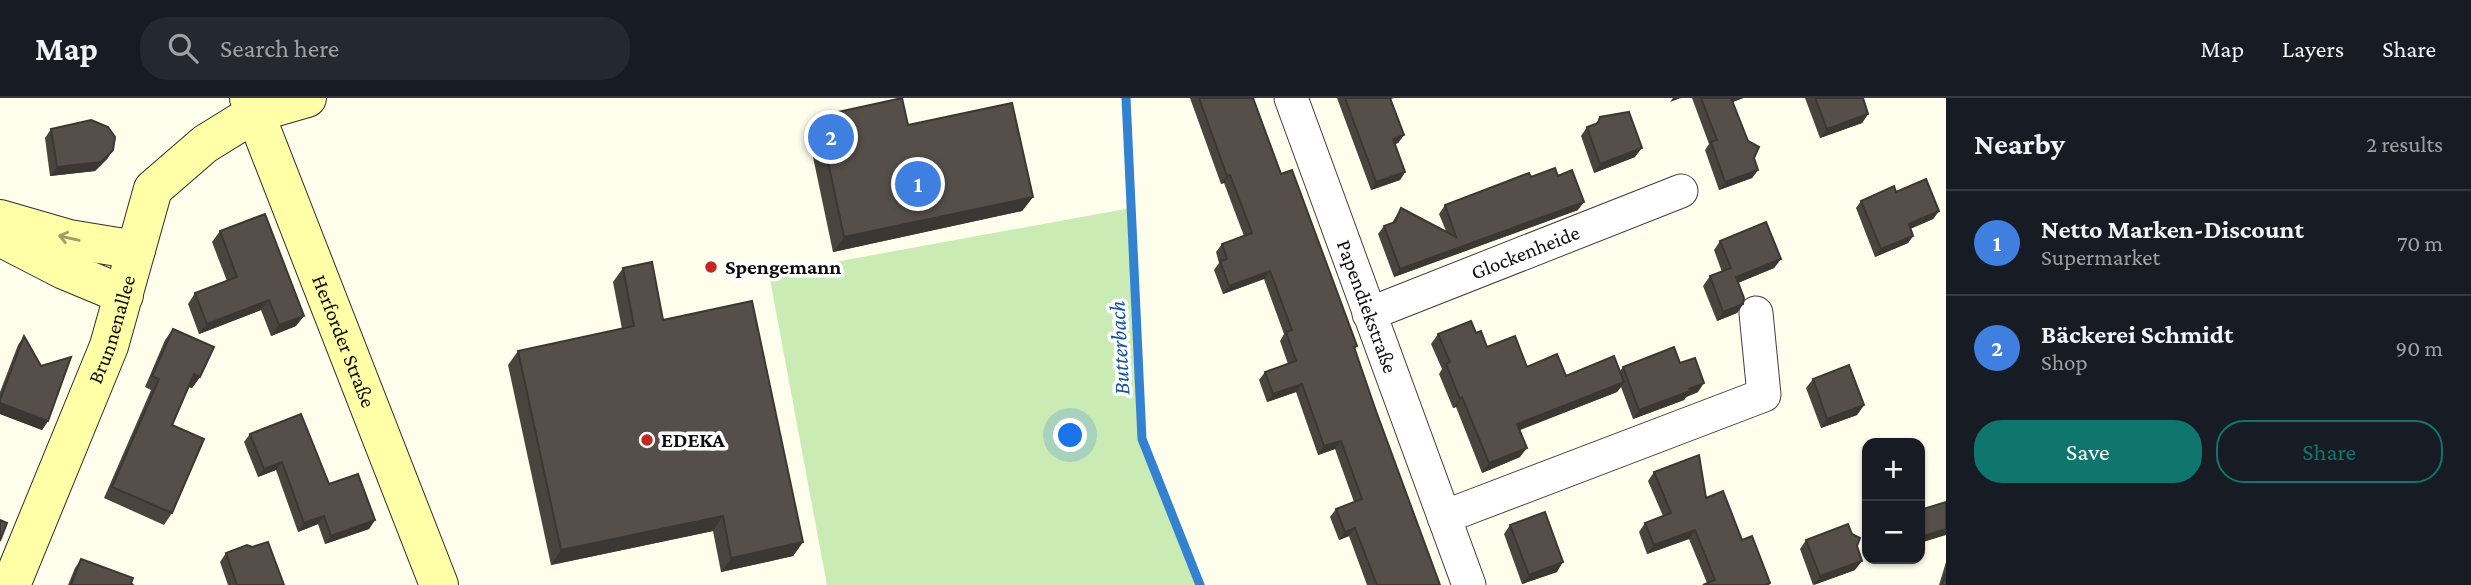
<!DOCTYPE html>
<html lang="en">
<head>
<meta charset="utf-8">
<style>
	body { margin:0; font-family:"Crimson Pro",serif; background:#242831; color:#f1f3f6 }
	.controls { position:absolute; right:21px; bottom:21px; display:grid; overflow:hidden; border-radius:14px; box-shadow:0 2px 5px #0004 }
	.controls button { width:63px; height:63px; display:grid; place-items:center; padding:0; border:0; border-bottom:2px solid #363941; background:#171b24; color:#f1f3f6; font:35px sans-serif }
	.you { position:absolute; left:1071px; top:338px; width:24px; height:24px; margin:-18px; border:5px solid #fff; border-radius:50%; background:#1a73e8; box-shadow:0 0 0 10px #1a73e833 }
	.badge { display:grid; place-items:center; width:46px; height:46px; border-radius:50%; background:#0f766e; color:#fff; font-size:23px; font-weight:700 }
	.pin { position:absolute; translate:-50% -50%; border:4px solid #fff; box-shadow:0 2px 7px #0006 }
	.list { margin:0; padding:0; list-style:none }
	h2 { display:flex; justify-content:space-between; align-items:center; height:91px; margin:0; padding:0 28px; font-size:30px }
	h2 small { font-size:23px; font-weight:400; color:#9ea1a6 }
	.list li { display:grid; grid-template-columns:46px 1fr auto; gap:21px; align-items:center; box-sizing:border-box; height:105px; padding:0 28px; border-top:2px solid #363941 }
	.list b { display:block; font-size:26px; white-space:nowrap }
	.list p { margin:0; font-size:23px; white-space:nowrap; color:#9ea1a6 }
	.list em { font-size:23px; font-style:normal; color:#9ea1a6 }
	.actions { display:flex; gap:14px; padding:21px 28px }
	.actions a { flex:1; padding:16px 0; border:2px solid #0f766e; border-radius:28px; text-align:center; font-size:24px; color:#0f766e }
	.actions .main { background:#0f766e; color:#fff }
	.icon { flex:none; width:38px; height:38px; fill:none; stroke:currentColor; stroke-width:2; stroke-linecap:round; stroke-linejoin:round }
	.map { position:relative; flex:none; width:1946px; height:487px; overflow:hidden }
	header { display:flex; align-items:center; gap:42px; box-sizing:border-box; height:98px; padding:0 35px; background:#171b24; border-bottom:2px solid #363941 }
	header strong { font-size:33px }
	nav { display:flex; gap:38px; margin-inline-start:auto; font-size:24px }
	.search { width:490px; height:63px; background:#242831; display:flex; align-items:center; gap:18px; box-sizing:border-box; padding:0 24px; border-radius:28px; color:#9ea1a6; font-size:26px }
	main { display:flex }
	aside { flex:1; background:#171b24 }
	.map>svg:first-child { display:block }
</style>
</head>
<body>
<header>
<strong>Map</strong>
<div class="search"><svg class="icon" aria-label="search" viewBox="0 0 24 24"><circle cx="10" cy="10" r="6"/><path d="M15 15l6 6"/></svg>Search here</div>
<nav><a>Map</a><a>Layers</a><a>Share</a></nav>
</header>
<main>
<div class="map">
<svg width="1946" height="487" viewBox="0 0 1946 487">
	<rect width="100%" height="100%" fill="#fffdec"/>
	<polygon fill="#cbebb5" points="1131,110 1140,344 1205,487 827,487 769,176"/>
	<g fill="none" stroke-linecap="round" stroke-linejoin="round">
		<polyline stroke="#3382d2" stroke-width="9" points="1126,0 1142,341 1200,487"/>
		<g stroke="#404040" stroke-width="35">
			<g id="street">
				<path id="s1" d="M1291,0L1469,487"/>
				<path id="s2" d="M1369,216L1681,93"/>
				<polyline points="1444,419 1764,297 1756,215"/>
			</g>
		</g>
		<g stroke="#2f2f2f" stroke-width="40">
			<g id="secondary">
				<path id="s3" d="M249,0L439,487"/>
				<polyline points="0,121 69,141 136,152"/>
				<polyline points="0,139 64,172 124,197"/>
				<path id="s4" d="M11,487L109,248L153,91L205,46L255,15L307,0"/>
			</g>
		</g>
		<use href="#street" stroke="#fff" stroke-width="33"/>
		<use href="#secondary" stroke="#ffffa7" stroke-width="38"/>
	</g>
	<g fill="#4a443f">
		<polygon points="1190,0 1253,0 1281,76 1357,248 1355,251 1376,313 1440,487 1367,487 1349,438 1339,442 1330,419 1336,411 1354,404 1335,351 1318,357 1296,294 1267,304 1259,282 1265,274 1288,266 1280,243 1284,236 1264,181 1223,196 1214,172 1219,165 1216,154 1222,146 1244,138 1224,85 1221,86"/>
		<polygon points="1337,0 1394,0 1391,1 1404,37 1398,45 1395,46 1405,74 1400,82 1371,92"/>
		<polygon points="1692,0 1743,0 1733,4 1758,72 1752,80 1719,92 1705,52 1709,46"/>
		<polygon points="1805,0 1863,0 1868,16 1862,25 1820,40"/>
		<polygon points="838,14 1033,99 1022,113 833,154 813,59 816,56 813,40 823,25 831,23"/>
		<polygon points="1600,19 1635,59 1594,75 1581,38 1587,29 1596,26"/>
		<polygon points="51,31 113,52 107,61 95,73 50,78 45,40"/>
		<polygon points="1558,78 1578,112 1394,179 1378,136 1384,128 1392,125 1401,110 1446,133 1439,116 1445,107 1531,79"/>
		<polygon points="1896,94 1939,113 1933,121 1910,131 1913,138 1908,145 1875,159 1856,110 1861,103"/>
		<polygon points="220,133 296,228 271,238 261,212 199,236 188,206 195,195 227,183 212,144"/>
		<polygon points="1720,143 1781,161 1774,170 1738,185 1743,206 1737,215 1717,223 1703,188 1710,178 1722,174 1714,152"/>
		<polygon points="623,170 663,222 803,444 793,458 721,474 713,433 551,467 508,267 518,253 622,231 613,184"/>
		<polygon points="173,231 200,279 192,290 189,289 172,327 172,415 164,427 104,400 151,292 145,289 165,242"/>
		<polygon points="1476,235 1487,249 1527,269 1566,278 1620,273 1623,269 1680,265 1698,294 1686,299 1684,302 1633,321 1621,289 1617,294 1519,332 1520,359 1482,375 1456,309 1453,310 1439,276 1442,271 1431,246 1438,236"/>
		<polygon points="24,238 48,323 42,332 0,316 0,294 18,247"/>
		<polygon points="1813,281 1864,307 1857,317 1821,330 1806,290"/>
		<polygon points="250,336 329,386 375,422 369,431 325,446 318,426 298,434 276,372 258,379 244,344"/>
		<polygon points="1654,374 1706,400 1742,442 1770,485 1769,487 1703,487 1707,485 1689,441 1647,456 1639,434 1645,425 1663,418 1648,383"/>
		<polygon points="1510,427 1557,474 1522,486 1504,436"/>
		<polygon points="1806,442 1857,448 1855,472 1813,487 1800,451"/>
		<polygon points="226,455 284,487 228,487 220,464"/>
		<polygon points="81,461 131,485 133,487 68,487 75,470"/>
		<polygon points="1946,464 1946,487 1939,487"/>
	</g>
	<g fill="#3c3733">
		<polygon points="1673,0 1681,0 1670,4"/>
		<polygon points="1729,0 1743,0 1725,7"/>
		<polygon points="1868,16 1862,25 1820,40 1827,31"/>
		<polygon points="1404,37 1398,45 1388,49 1393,41"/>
		<polygon points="1642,50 1635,59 1594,75 1600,66"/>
		<polygon points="113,52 107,61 95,73 50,78 57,69"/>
		<polygon points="1758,72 1752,80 1719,92 1725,84"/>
		<polygon points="1405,74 1400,82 1371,92 1376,84"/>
		<polygon points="1230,77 1224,85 1221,86 1227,78"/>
		<polygon points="1033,99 1022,113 833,154 844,139"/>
		<polygon points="1584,104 1578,112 1394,179 1400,171"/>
		<polygon points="1939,113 1933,121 1903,134 1909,126"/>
		<polygon points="1913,138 1908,145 1875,159 1881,151"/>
		<polygon points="1781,161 1774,170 1730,188 1736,179"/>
		<polygon points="1270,173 1264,181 1223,196 1229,188"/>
		<polygon points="269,202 261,212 199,236 207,226"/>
		<polygon points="1743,206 1737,215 1717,223 1723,214"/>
		<polygon points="304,218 296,228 271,238 279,227"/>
		<polygon points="194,276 200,279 192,290 186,288"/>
		<polygon points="1624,284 1617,294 1510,336 1517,326"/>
		<polygon points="1704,285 1698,294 1686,299 1684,302 1633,321 1639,312"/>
		<polygon points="1302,286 1296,294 1267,304 1273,296"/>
		<polygon points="1462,299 1456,309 1453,310 1460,301"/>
		<polygon points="0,305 48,323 42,332 0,316"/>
		<polygon points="1864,307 1857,317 1821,330 1827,321"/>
		<polygon points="1341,343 1335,351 1318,357 1324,348"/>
		<polygon points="1527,350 1520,359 1482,375 1489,365"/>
		<polygon points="282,364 276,372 258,379 264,371"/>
		<polygon points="324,418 318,426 298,434 304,425"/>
		<polygon points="723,418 713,433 551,467 561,452"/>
		<polygon points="375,422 369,431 325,446 331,438"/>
		<polygon points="1355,430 1349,438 1339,442 1345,434"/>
		<polygon points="1946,431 1946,437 1920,445 1920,439"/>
		<polygon points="1695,432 1689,441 1647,456 1654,447"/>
		<polygon points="803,444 793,458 721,474 731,460"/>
		<polygon points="1862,463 1855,472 1814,487 1820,478"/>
		<polygon points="1563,464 1557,474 1522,486 1529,477"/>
	</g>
	<g fill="#564f49" stroke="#3c3733" stroke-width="2">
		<polygon points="902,0 908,27 1012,5 1033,99 844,139 824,45 827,44 823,25 840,21 838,14"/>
		<polygon points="1199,0 1253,0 1281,76 1292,72 1357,248 1354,249 1376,313 1440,487 1377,487 1355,430 1345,434 1336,411 1362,401 1341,343 1324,348 1302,286 1273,296 1265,274 1296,263 1286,234 1292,232 1270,173 1229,188 1220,163 1227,161 1222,146 1252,135 1230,77 1227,78"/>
		<polygon points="1345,0 1390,0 1404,37 1393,41 1405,74 1376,84"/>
		<polygon points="1701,0 1731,0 1748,43 1759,49 1754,60 1758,72 1725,84 1711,44 1717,42"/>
		<polygon points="1815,0 1863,0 1868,16 1827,31"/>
		<polygon points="1629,14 1642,50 1600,66 1587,29 1598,25 1600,19"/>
		<polygon points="91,22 108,29 115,39 113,52 101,64 57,69 51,31"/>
		<polygon points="1555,70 1558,78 1572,72 1584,104 1400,171 1384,128 1395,124 1401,110 1456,139 1445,107 1529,75 1531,79"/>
		<polygon points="1926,81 1939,113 1909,126 1913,138 1881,151 1861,103 1894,88 1896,94"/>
		<polygon points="265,116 304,218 279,227 269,202 207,226 195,195 237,179 220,133"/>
		<polygon points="1766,124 1781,161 1736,179 1744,200 1743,206 1723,214 1710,178 1731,170 1720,143"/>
		<polygon points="652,164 663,222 752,203 803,444 731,460 723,418 561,452 518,253 634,228 623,170"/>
		<polygon points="1471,223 1476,235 1481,233 1487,249 1515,238 1527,269 1557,256 1566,278 1614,258 1624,284 1517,326 1527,350 1489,365 1462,299 1460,301 1446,266 1450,264 1438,236"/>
		<polygon points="173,231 214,249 200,279 194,276 172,327 204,341 172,415 112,389 159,281 152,278"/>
		<polygon points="24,238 41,268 71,259 48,323 0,305 0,302"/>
		<polygon points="1674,249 1680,265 1695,260 1704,285 1689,291 1690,293 1639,312 1623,269"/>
		<polygon points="1849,267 1864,307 1827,321 1813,281"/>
		<polygon points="301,316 329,386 358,376 375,422 331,438 324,418 304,425 282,364 264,371 250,336"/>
		<polygon points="1699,357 1706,400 1723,393 1742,442 1752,438 1770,485 1765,487 1703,487 1715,482 1695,432 1654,447 1645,425 1671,415 1654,374"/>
		<polygon points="1946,404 1946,431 1920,439 1920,412"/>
		<polygon points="1545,414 1563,464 1529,477 1510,427"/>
		<polygon points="0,422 7,425 0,443"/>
		<polygon points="1848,426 1852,436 1860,440 1857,448 1862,463 1820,478 1806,442"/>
		<polygon points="268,444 284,487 237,487 226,455 247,447 252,449"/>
		<polygon points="81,461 133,480 131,485 133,487 71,487"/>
		<polygon points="1946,475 1946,487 1942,487"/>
	</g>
	<defs><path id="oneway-shaft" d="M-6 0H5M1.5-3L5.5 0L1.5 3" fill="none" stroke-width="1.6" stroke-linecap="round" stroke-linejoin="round" transform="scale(1.75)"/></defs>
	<use stroke="#9e9e69" href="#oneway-shaft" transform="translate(69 140) rotate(-167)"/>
	<g fill="#c12920" stroke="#fff" stroke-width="2.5">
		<circle cx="711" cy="169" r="7"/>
		<circle cx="647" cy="342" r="7"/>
	</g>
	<g text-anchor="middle" stroke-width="7" stroke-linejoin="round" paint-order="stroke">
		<g font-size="21" fill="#0d0d0d" stroke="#fff">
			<text dy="7" stroke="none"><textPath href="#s2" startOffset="168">Glockenheide</textPath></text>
			<text dy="7" stroke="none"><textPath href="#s1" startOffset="222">Papendiekstraße</textPath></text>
			<text dy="7" stroke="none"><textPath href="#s4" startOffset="275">Brunnenallee</textPath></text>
			<text dy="7" stroke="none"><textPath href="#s3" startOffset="261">Herforder Straße</textPath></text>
		</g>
		<g font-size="21" font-weight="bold" fill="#0d0d0d" stroke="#fff" text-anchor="start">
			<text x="725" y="176">Spengemann</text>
			<text x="661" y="349">EDEKA</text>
		</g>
		<g font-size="23" font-style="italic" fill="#1254a3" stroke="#fff">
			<text transform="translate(1119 250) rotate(-93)" y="8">Butterbach</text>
		</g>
	</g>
</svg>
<div class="controls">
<button>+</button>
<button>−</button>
</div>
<div class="you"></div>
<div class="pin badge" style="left:918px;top:86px;background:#3f7fe0">1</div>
<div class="pin badge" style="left:831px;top:39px;background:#3f7fe0">2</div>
</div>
<aside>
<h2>Nearby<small>2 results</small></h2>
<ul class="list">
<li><span class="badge" style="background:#3f7fe0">1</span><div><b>Netto Marken-Discount</b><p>Supermarket</p></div><em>70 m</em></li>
<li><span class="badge" style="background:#3f7fe0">2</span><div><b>Bäckerei Schmidt</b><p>Shop</p></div><em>90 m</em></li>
</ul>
<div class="actions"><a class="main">Save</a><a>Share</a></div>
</aside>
</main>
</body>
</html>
